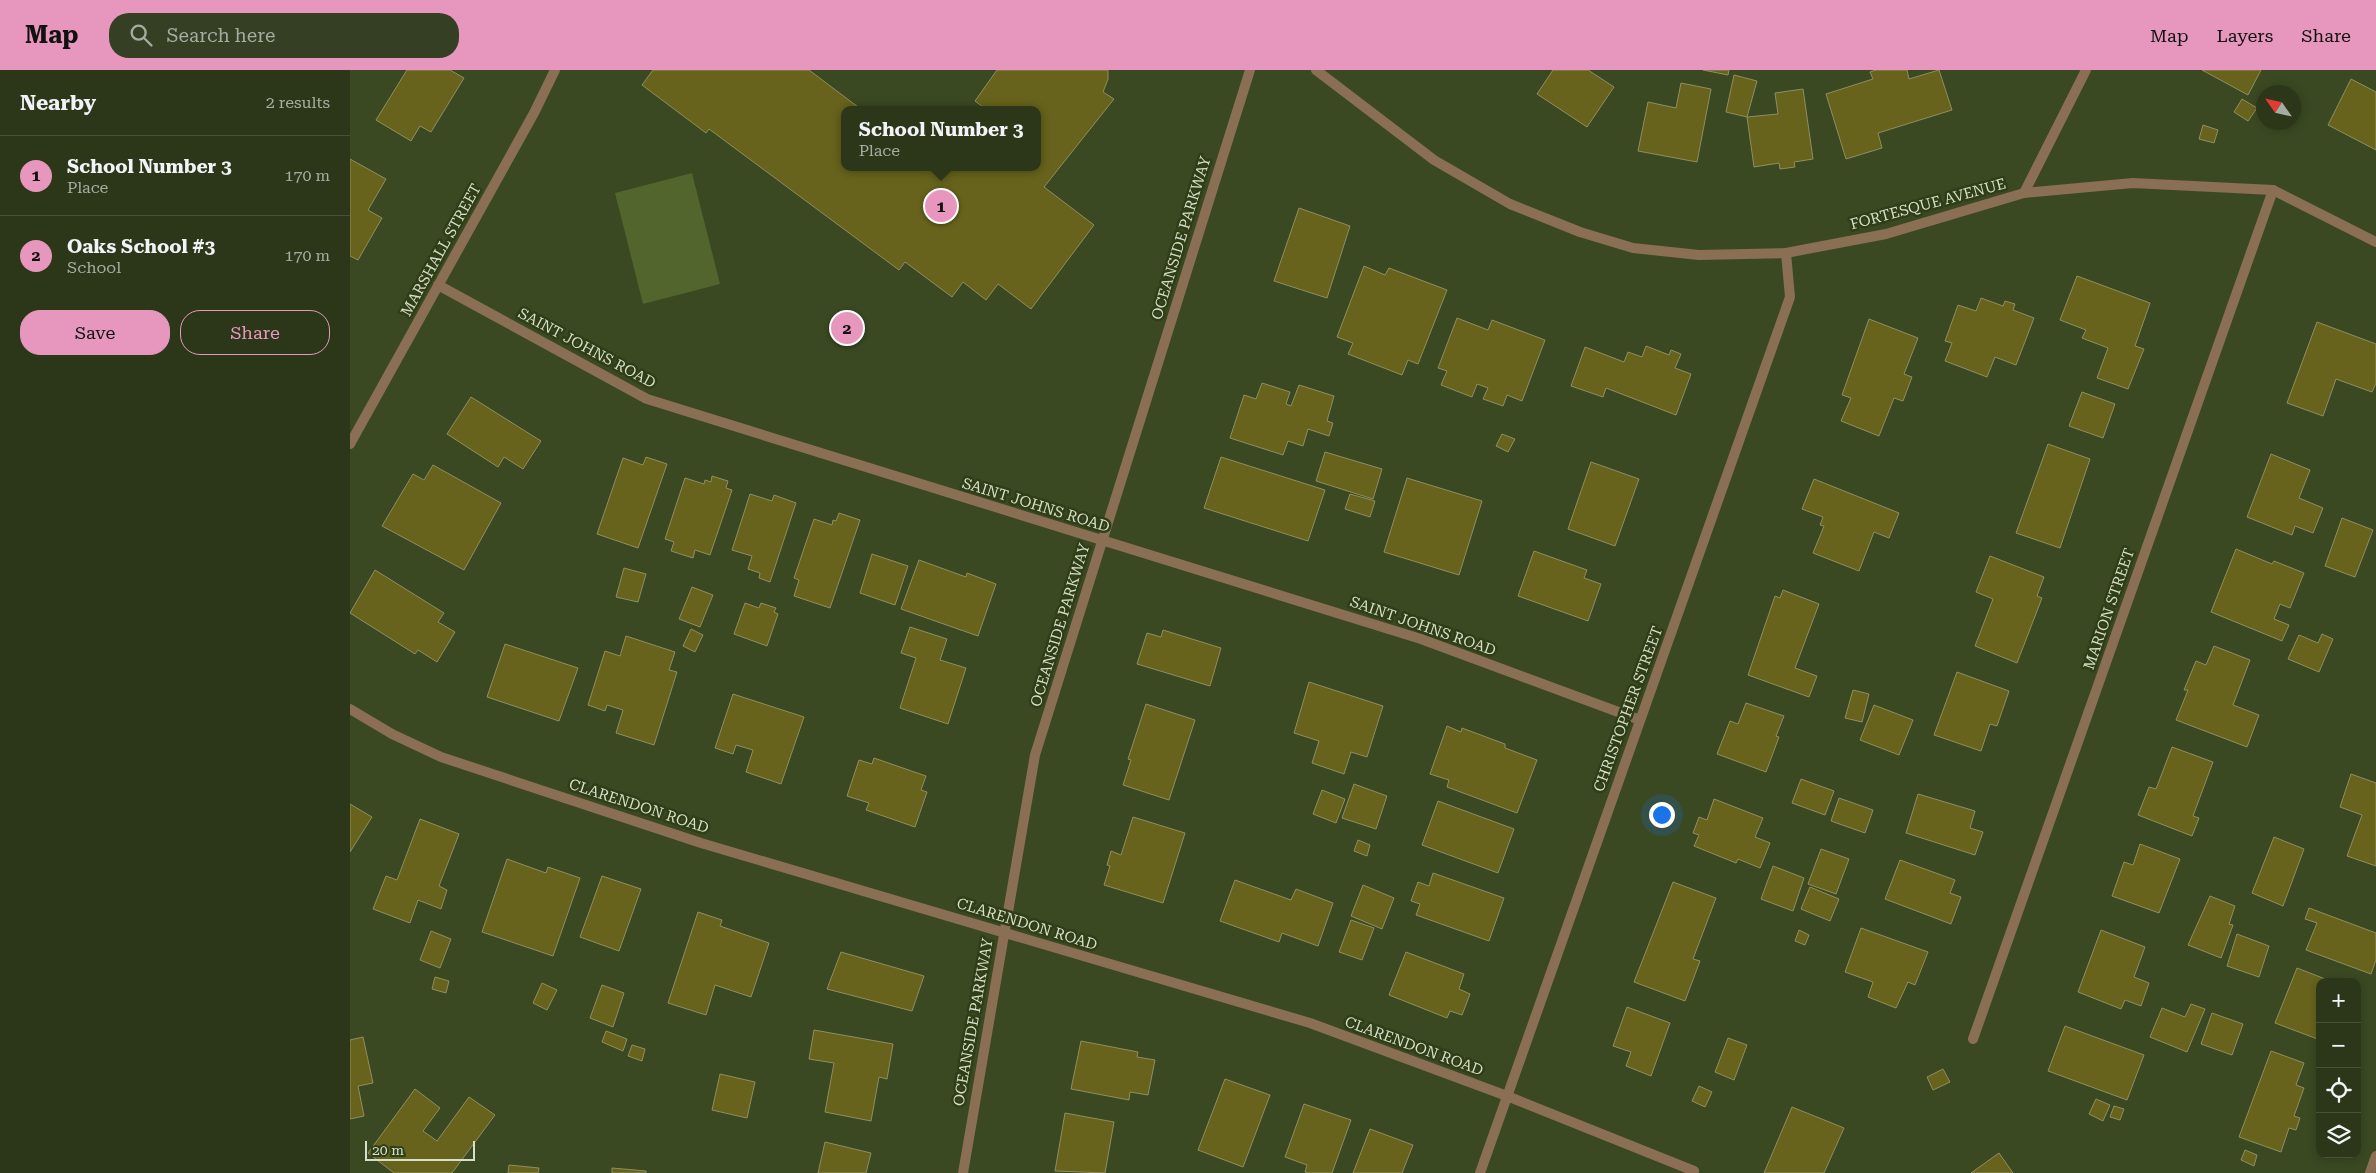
<!DOCTYPE html>
<html lang="en">
<head>
<meta charset="utf-8">
<style>
	body { margin:0; font-family:"Roboto Serif",serif; background:#343f23; color:#f1f3f6 }
	.controls { position:absolute; right:15px; bottom:15px; display:grid; overflow:hidden; border-radius:10px; box-shadow:0 2px 8px #0003 }
	.controls button { width:45px; height:45px; display:grid; place-items:center; padding:0; border:0; border-bottom:1px solid #485139; background:#2c371a; color:#f1f3f6; font:25px sans-serif }
	.compass { position:absolute; left:1906px; top:15px; width:45px; height:45px; border-radius:50%; background:#2c371a; box-shadow:0 2px 8px #0003; rotate:304deg }
	.scale { position:absolute; left:15px; bottom:12px; width:110px; box-sizing:border-box; padding-left:5px; border:2px solid #d6dfc9; border-top:0; font-size:14px; line-height:18px; white-space:nowrap; color:#d6dfc9; -webkit-text-stroke:4px #303e17; paint-order:stroke }
	.you { position:absolute; left:1311px; top:744px; width:18px; height:18px; margin:-12px; border:4px solid #fff; border-radius:50%; background:#1a73e8; box-shadow:0 0 0 8px #1a73e833 }
	.badge { display:grid; place-items:center; width:32px; height:32px; border-radius:50%; background:#e797bd; color:#111; font-size:16px; font-weight:700 }
	.pin { position:absolute; translate:-50% -50%; border:2px solid #fff; box-shadow:0 1px 5px #0006 }
	.popup { position:absolute; left:491px; top:36px; width:200px; height:65px; box-sizing:border-box; display:grid; place-content:center; border-radius:10px; background:#2c371a; filter:drop-shadow(0 1px 4px #0005); font-size:16px; white-space:nowrap; color:#a6aca2 }
	.popup b { font-size:19px; color:#f1f3f6 }
	.popup::after { content:''; position:absolute; left:50%; top:100%; margin-left:-10px; border:10px solid transparent; border-top-color:#2c371a }
	.list { margin:0; padding:0; list-style:none }
	h2 { display:flex; justify-content:space-between; align-items:center; height:65px; margin:0; padding:0 20px; font-size:21px }
	h2 small { font-size:16px; font-weight:400; color:#a6aca2 }
	.list li { display:grid; grid-template-columns:32px 1fr auto; gap:15px; align-items:center; box-sizing:border-box; height:80px; padding:0 20px; border-top:1px solid #485139 }
	.list b { display:block; font-size:19px; white-space:nowrap }
	.list p { margin:0; font-size:16px; white-space:nowrap; color:#a6aca2 }
	.list em { font-size:16px; font-style:normal; color:#a6aca2 }
	.actions { display:flex; gap:10px; padding:15px 20px }
	.actions a { flex:1; padding:11px 0; border:1px solid #e797bd; border-radius:20px; text-align:center; font-size:18px; color:#e797bd }
	.actions .main { background:#e797bd; color:#111 }
	.icon { flex:none; width:28px; height:28px; fill:none; stroke:currentColor; stroke-width:2; stroke-linecap:round; stroke-linejoin:round }
	.map { position:relative; flex:none; width:2026px; height:1103px; overflow:hidden }
	header { display:flex; align-items:center; gap:30px; box-sizing:border-box; height:70px; padding:0 25px; background:#e797bd; color:#111 }
	header strong { font-size:24px }
	nav { display:flex; gap:28px; margin-inline-start:auto; font-size:18px }
	.search { width:350px; height:45px; background:#343f23; display:flex; align-items:center; gap:12px; box-sizing:border-box; padding:0 18px; border-radius:20px; color:#a6aca2; font-size:19px }
	main { display:flex }
	aside { flex:1; background:#2c371a }
	.map>svg:first-child { display:block }
</style>
</head>
<body>
<header>
<strong>Map</strong>
<div class="search"><svg class="icon" aria-label="search" viewBox="0 0 24 24"><circle cx="10" cy="10" r="6"/><path d="M15 15l6 6"/></svg>Search here</div>
<nav><a>Map</a><a>Layers</a><a>Share</a></nav>
</header>
<main>
<aside>
<h2>Nearby<small>2 results</small></h2>
<ul class="list">
<li><span class="badge">1</span><div><b>School Number 3</b><p>Place</p></div><em>170 m</em></li>
<li><span class="badge">2</span><div><b>Oaks School #3</b><p>School</p></div><em>170 m</em></li>
</ul>
<div class="actions"><a class="main">Save</a><a>Share</a></div>
</aside>
<div class="map">
<svg width="2026" height="1103" viewBox="0 0 2026 1103">
	<rect width="100%" height="100%" fill="#3a4922"/>
	<polygon fill="#51652d" points="342,103 370,214 293,234 265,123"/>
	<g fill="#67631c" stroke="#908e61">
		<polygon points="57,0 100,0 114,8 81,62 70,56 61,71 26,50"/>
		<polygon points="303,0 459,0 512,40 495,40 495,97 687,97 687,40 637,40 625,31 647,0 758,0 758,9 753,22 764,29 694,117 744,155 681,239 648,214 636,230 613,212 602,227 555,192 549,200 359,59 356,63 292,15"/>
		<polygon points="1203,0 1238,0 1264,17 1237,57 1187,24"/>
		<polygon points="1353,0 1379,0 1378,5"/>
		<polygon points="1526,0 1557,0 1559,9 1589,0 1602,40 1528,63 1532,78 1496,89 1476,24 1523,9 1520,2"/>
		<polygon points="1852,0 1911,0 1898,25"/>
		<polygon points="1384,5 1407,11 1397,47 1376,42"/>
		<polygon points="2001,9 2026,22 2026,80 1978,55"/>
		<polygon points="1331,13 1361,19 1347,92 1288,81 1298,32 1326,38"/>
		<polygon points="1453,19 1463,89 1444,92 1445,97 1430,99 1429,93 1404,97 1397,47 1428,44 1425,23"/>
		<polygon points="1892,29 1907,38 1898,51 1884,42"/>
		<polygon points="1853,55 1868,60 1864,73 1849,69"/>
		<polygon points="0,89 36,109 18,140 32,148 8,190 0,186"/>
		<polygon points="949,138 1000,156 977,228 924,211"/>
		<polygon points="1014,196 1035,205 1039,198 1097,220 1068,294 1058,290 1052,305 998,284 1003,273 987,267"/>
		<polygon points="1727,206 1800,233 1785,276 1794,279 1778,319 1747,308 1758,278 1732,268 1736,260 1710,250"/>
		<polygon points="1631,228 1653,236 1655,231 1665,234 1663,240 1684,248 1666,295 1645,287 1637,307 1595,291 1602,273 1595,271 1608,235 1626,241"/>
		<polygon points="1107,248 1138,260 1142,250 1195,270 1172,331 1157,325 1153,336 1133,329 1138,318 1127,314 1122,327 1091,315 1097,301 1088,298"/>
		<polygon points="1519,249 1568,268 1554,304 1562,307 1553,331 1544,328 1529,366 1491,351 1501,328 1492,325"/>
		<polygon points="1967,252 2026,274 2026,313 2022,322 1986,309 1973,346 1937,333"/>
		<polygon points="1296,276 1319,285 1321,280 1331,284 1325,298 1341,304 1326,345 1256,318 1253,327 1221,316 1235,277 1274,292 1278,282 1292,287"/>
		<polygon points="912,313 940,322 936,334 941,336 949,315 984,326 977,351 983,353 979,366 958,359 953,376 938,371 933,385 880,368 894,325 906,329"/>
		<polygon points="1732,322 1765,334 1753,368 1719,356"/>
		<polygon points="121,327 191,371 173,399 154,387 148,397 97,364"/>
		<polygon points="1152,364 1165,369 1158,382 1146,376"/>
		<polygon points="1698,374 1740,389 1710,478 1666,463"/>
		<polygon points="975,382 1032,399 1023,429 966,411"/>
		<polygon points="1921,384 1960,400 1949,428 1973,438 1963,463 1945,456 1942,465 1897,447"/>
		<polygon points="296,387 317,394 288,478 247,464 273,388 293,395"/>
		<polygon points="871,387 975,420 958,471 854,438"/>
		<polygon points="1241,392 1289,409 1265,476 1218,459"/>
		<polygon points="83,395 151,433 114,500 32,456 63,404 74,410"/>
		<polygon points="362,406 378,411 376,418 382,420 360,485 345,480 343,488 321,481 324,472 315,469 335,408 354,414 355,410 361,412"/>
		<polygon points="1057,408 1132,431 1109,505 1034,482"/>
		<polygon points="1464,409 1549,443 1539,468 1524,462 1509,501 1463,483 1474,456 1470,455 1473,447 1452,439"/>
		<polygon points="400,424 422,431 424,425 446,433 420,512 409,508 410,503 398,499 402,486 382,480"/>
		<polygon points="1000,424 1025,431 1020,447 995,439"/>
		<polygon points="489,443 510,450 480,538 444,526 449,510 444,508 464,449 482,455 483,450 486,451"/>
		<polygon points="1992,448 2023,460 2005,507 1975,496"/>
		<polygon points="1886,479 1922,494 1924,491 1954,503 1940,538 1930,534 1924,549 1939,555 1932,571 1861,542"/>
		<polygon points="1184,481 1237,500 1234,508 1251,514 1238,551 1168,526"/>
		<polygon points="522,484 558,496 545,535 510,523"/>
		<polygon points="1640,486 1694,507 1687,526 1692,528 1667,593 1625,576 1643,529 1626,522"/>
		<polygon points="569,490 616,507 617,503 646,514 628,566 551,539"/>
		<polygon points="274,498 296,504 288,532 266,527"/>
		<polygon points="25,500 94,543 88,552 105,562 87,592 68,580 65,584 0,543"/>
		<polygon points="342,517 363,525 350,557 329,549"/>
		<polygon points="1433,520 1469,534 1445,598 1467,606 1459,627 1398,605 1425,526 1430,528"/>
		<polygon points="395,533 409,538 411,533 426,538 424,542 428,544 417,576 384,564"/>
		<polygon points="560,557 597,569 590,590 616,598 598,654 550,638 566,588 551,583"/>
		<polygon points="341,559 353,565 345,582 333,576"/>
		<polygon points="813,560 871,578 860,616 787,594 797,563 811,567"/>
		<polygon points="1972,564 1983,569 1969,602 1938,589 1949,565 1968,573"/>
		<polygon points="276,566 325,582 319,600 327,602 304,675 266,663 273,640 257,635 255,641 238,635 255,581 270,586"/>
		<polygon points="155,574 228,598 209,651 137,627"/>
		<polygon points="1864,576 1900,590 1883,635 1909,645 1897,677 1826,650 1838,620 1834,620 1846,591 1856,595"/>
		<polygon points="1607,602 1659,621 1647,656 1640,654 1631,681 1584,665"/>
		<polygon points="959,612 1033,636 1017,687 1001,682 994,704 962,693 969,671 944,663"/>
		<polygon points="1503,620 1519,624 1512,652 1495,648"/>
		<polygon points="383,624 454,647 431,714 396,702 403,680 386,675 383,684 365,678"/>
		<polygon points="1396,633 1434,646 1426,666 1429,667 1416,702 1367,684 1380,651 1388,654"/>
		<polygon points="796,634 845,650 819,730 773,715 781,690 778,689"/>
		<polygon points="1524,635 1563,650 1549,685 1510,670"/>
		<polygon points="1097,656 1111,662 1112,658 1155,674 1155,678 1187,690 1167,743 1097,717 1099,710 1080,704"/>
		<polygon points="1822,677 1863,692 1843,746 1849,748 1842,766 1788,745 1799,717 1806,719"/>
		<polygon points="524,688 576,706 571,720 577,722 565,757 516,740 519,733 497,726 509,690 522,694"/>
		<polygon points="2001,704 2026,713 2026,796 1997,786 2012,745 1990,737"/>
		<polygon points="1451,709 1484,721 1475,745 1442,733"/>
		<polygon points="1004,714 1037,726 1026,759 992,748"/>
		<polygon points="972,720 995,729 986,753 963,744"/>
		<polygon points="1568,724 1625,741 1620,758 1633,762 1625,785 1556,763"/>
		<polygon points="1489,728 1523,740 1515,763 1481,751"/>
		<polygon points="1364,729 1413,748 1405,767 1420,773 1410,798 1388,789 1386,793 1344,776 1349,765 1343,763 1349,747 1357,750"/>
		<polygon points="1088,731 1164,759 1148,803 1072,775"/>
		<polygon points="0,734 22,747 0,782"/>
		<polygon points="783,747 835,763 813,833 754,815 760,796 757,795 761,781 771,785"/>
		<polygon points="70,749 109,764 89,816 97,820 91,839 68,830 60,853 23,839 36,806 47,810"/>
		<polygon points="1924,767 1954,779 1933,836 1902,823"/>
		<polygon points="1008,770 1020,775 1017,786 1004,781"/>
		<polygon points="1790,774 1830,789 1809,843 1762,826 1774,792 1783,795"/>
		<polygon points="1471,779 1499,789 1486,824 1458,814"/>
		<polygon points="157,789 196,803 198,797 230,808 203,886 132,862"/>
		<polygon points="1550,790 1605,810 1600,823 1611,827 1601,854 1535,829"/>
		<polygon points="1423,796 1454,808 1443,841 1411,829"/>
		<polygon points="1083,803 1154,828 1139,871 1066,845 1070,834 1061,831 1068,812 1079,816"/>
		<polygon points="252,806 291,819 269,881 230,867"/>
		<polygon points="885,810 941,830 946,819 983,833 968,876 932,863 929,872 870,851"/>
		<polygon points="1323,812 1366,828 1343,889 1350,891 1335,931 1284,912"/>
		<polygon points="1013,815 1044,828 1032,859 1001,846"/>
		<polygon points="1460,817 1489,829 1480,851 1451,839"/>
		<polygon points="1860,826 1885,836 1879,854 1883,855 1871,888 1838,875"/>
		<polygon points="1959,838 2026,863 2026,890 2021,904 1956,880 1967,853 1955,849"/>
		<polygon points="348,842 372,850 370,856 419,873 401,927 365,915 356,945 318,933"/>
		<polygon points="1001,850 1024,858 1012,890 989,882"/>
		<polygon points="1511,858 1578,882 1565,915 1558,912 1546,938 1518,927 1523,912 1495,902"/>
		<polygon points="1449,860 1459,865 1455,875 1445,871"/>
		<polygon points="1751,860 1795,877 1784,907 1799,913 1791,936 1775,930 1771,939 1728,922"/>
		<polygon points="81,861 101,869 90,898 70,890"/>
		<polygon points="1887,864 1919,876 1909,907 1877,896"/>
		<polygon points="491,882 574,906 562,941 477,919"/>
		<polygon points="1056,882 1114,904 1109,919 1120,924 1112,945 1100,941 1097,948 1039,925"/>
		<polygon points="1947,898 1983,912 1970,912 1970,970 1925,953"/>
		<polygon points="85,907 99,911 96,923 82,919"/>
		<polygon points="192,913 207,920 197,940 183,933"/>
		<polygon points="252,915 274,923 263,957 240,948"/>
		<polygon points="1841,934 1855,939 1837,982 1800,967 1812,938 1835,947"/>
		<polygon points="1277,937 1320,953 1301,1006 1276,996 1281,982 1263,976"/>
		<polygon points="1862,943 1893,954 1882,985 1851,974"/>
		<polygon points="1715,956 1794,985 1777,1030 1698,1001"/>
		<polygon points="464,960 543,974 537,1009 529,1007 521,1051 475,1042 484,993 459,989"/>
		<polygon points="256,961 277,969 273,981 252,972"/>
		<polygon points="13,967 23,1013 8,1016 14,1046 0,1049 0,970"/>
		<polygon points="1378,968 1397,975 1384,1010 1365,1002"/>
		<polygon points="731,971 788,982 787,987 805,990 798,1025 780,1022 779,1030 721,1019"/>
		<polygon points="282,975 295,979 292,991 278,986"/>
		<polygon points="1921,981 1954,993 1946,1015 1954,1018 1944,1046 1950,1048 1946,1060 1939,1058 1931,1082 1889,1067"/>
		<polygon points="1593,999 1600,1012 1583,1020 1577,1007"/>
		<polygon points="370,1004 405,1012 397,1048 362,1040"/>
		<polygon points="875,1009 920,1025 893,1097 848,1080"/>
		<polygon points="1349,1016 1362,1022 1355,1037 1342,1031"/>
		<polygon points="65,1019 90,1038 73,1061 87,1071 119,1027 145,1045 102,1103 44,1103 18,1083"/>
		<polygon points="1746,1029 1760,1035 1753,1051 1739,1044"/>
		<polygon points="954,1034 1001,1050 982,1103 959,1103 955,1102 957,1095 935,1087"/>
		<polygon points="1764,1036 1774,1039 1770,1050 1760,1047"/>
		<polygon points="1442,1037 1494,1058 1474,1103 1414,1103"/>
		<polygon points="715,1043 764,1052 755,1103 705,1101"/>
		<polygon points="1020,1059 1063,1075 1052,1103 1003,1103"/>
		<polygon points="475,1072 521,1083 516,1103 468,1103"/>
		<polygon points="1895,1080 1907,1085 1904,1096 1891,1090"/>
		<polygon points="1649,1083 1663,1103 1621,1103"/>
		<polygon points="159,1095 189,1098 188,1103 158,1103"/>
		<polygon points="262,1098 296,1101 296,1103 262,1103"/>
	</g>
	<g fill="none" stroke-linecap="round" stroke-linejoin="round">
		<g stroke="#8a6f55" stroke-width="10">
			<polyline points="966,0 1084,90 1160,134 1230,162 1283,178 1349,185 1436,183 1536,164 1674,123 1783,113 1923,120 2026,172"/>
			<polyline points="1674,123 1736,0"/>
			<polyline points="88,215 297,329 1071,569 1290,650"/>
			<polyline points="0,374 184,43 205,0"/>
			<polyline points="0,639 42,664 91,687 351,773 960,953 1157,1026 1344,1101"/>
			<polyline points="1623,969 1923,120"/>
			<polyline points="613,1103 685,685 900,0"/>
			<polyline points="1130,1103 1440,227 1436,183"/>
			<polyline points="2020,1103 2026,1086"/>
		</g>
	</g>
	<g text-anchor="middle" stroke-width="5" stroke-linejoin="round" paint-order="stroke">
		<g font-size="15" fill="#d6dfc9" stroke="#303e17">
			<text transform="translate(1578 134) rotate(-15)" y="5">FORTESQUE AVENUE</text>
			<text transform="translate(831 168) rotate(-73)" y="5">OCEANSIDE PARKWAY</text>
			<text transform="translate(91 180) rotate(-61)" y="5">MARSHALL STREET</text>
			<text transform="translate(237 278) rotate(28)" y="5">SAINT JOHNS ROAD</text>
			<text transform="translate(686 435) rotate(17)" y="5">SAINT JOHNS ROAD</text>
			<text transform="translate(1759 539) rotate(-71)" y="5">MARION STREET</text>
			<text transform="translate(710 555) rotate(-73)" y="5">OCEANSIDE PARKWAY</text>
			<text transform="translate(1073 556) rotate(19)" y="5">SAINT JOHNS ROAD</text>
			<text transform="translate(1278 639) rotate(-70)" y="5">CHRISTOPHER STREET</text>
			<text transform="translate(289 736) rotate(18)" y="5">CLARENDON ROAD</text>
			<text transform="translate(677 854) rotate(17)" y="5">CLARENDON ROAD</text>
			<text transform="translate(623 952) rotate(-80)" y="5">OCEANSIDE PARKWAY</text>
			<text transform="translate(1064 976) rotate(20)" y="5">CLARENDON ROAD</text>
		</g>
	</g>
</svg>
<div class="controls">
<button>+</button>
<button>−</button>
<button><svg class="icon" aria-label="locate" viewBox="0 0 24 24"><circle cx="12" cy="12" r="6"/><path d="M12 2v4M12 18v4M2 12h4M18 12h4"/></svg></button>
<button><svg class="icon" aria-label="layers" viewBox="0 0 24 24"><path d="M12 4l9 5-9 5-9-5zM3 14l9 5 9-5"/></svg></button>
</div>
<svg class="compass" viewBox="-18 -18 36 36"><path d="M0-13l5 13h-10z" fill="#e53935"/><path d="M0 13l5-13h-10z" fill="#a6aca2"/></svg>
<div class="scale">20 m</div>
<div class="you"></div>
<div class="pin badge" style="left:591px;top:136px">1</div>
<div class="popup"><b>School Number 3</b>Place</div>
<div class="pin badge" style="left:497px;top:258px">2</div>
</div>
</main>
</body>
</html>
